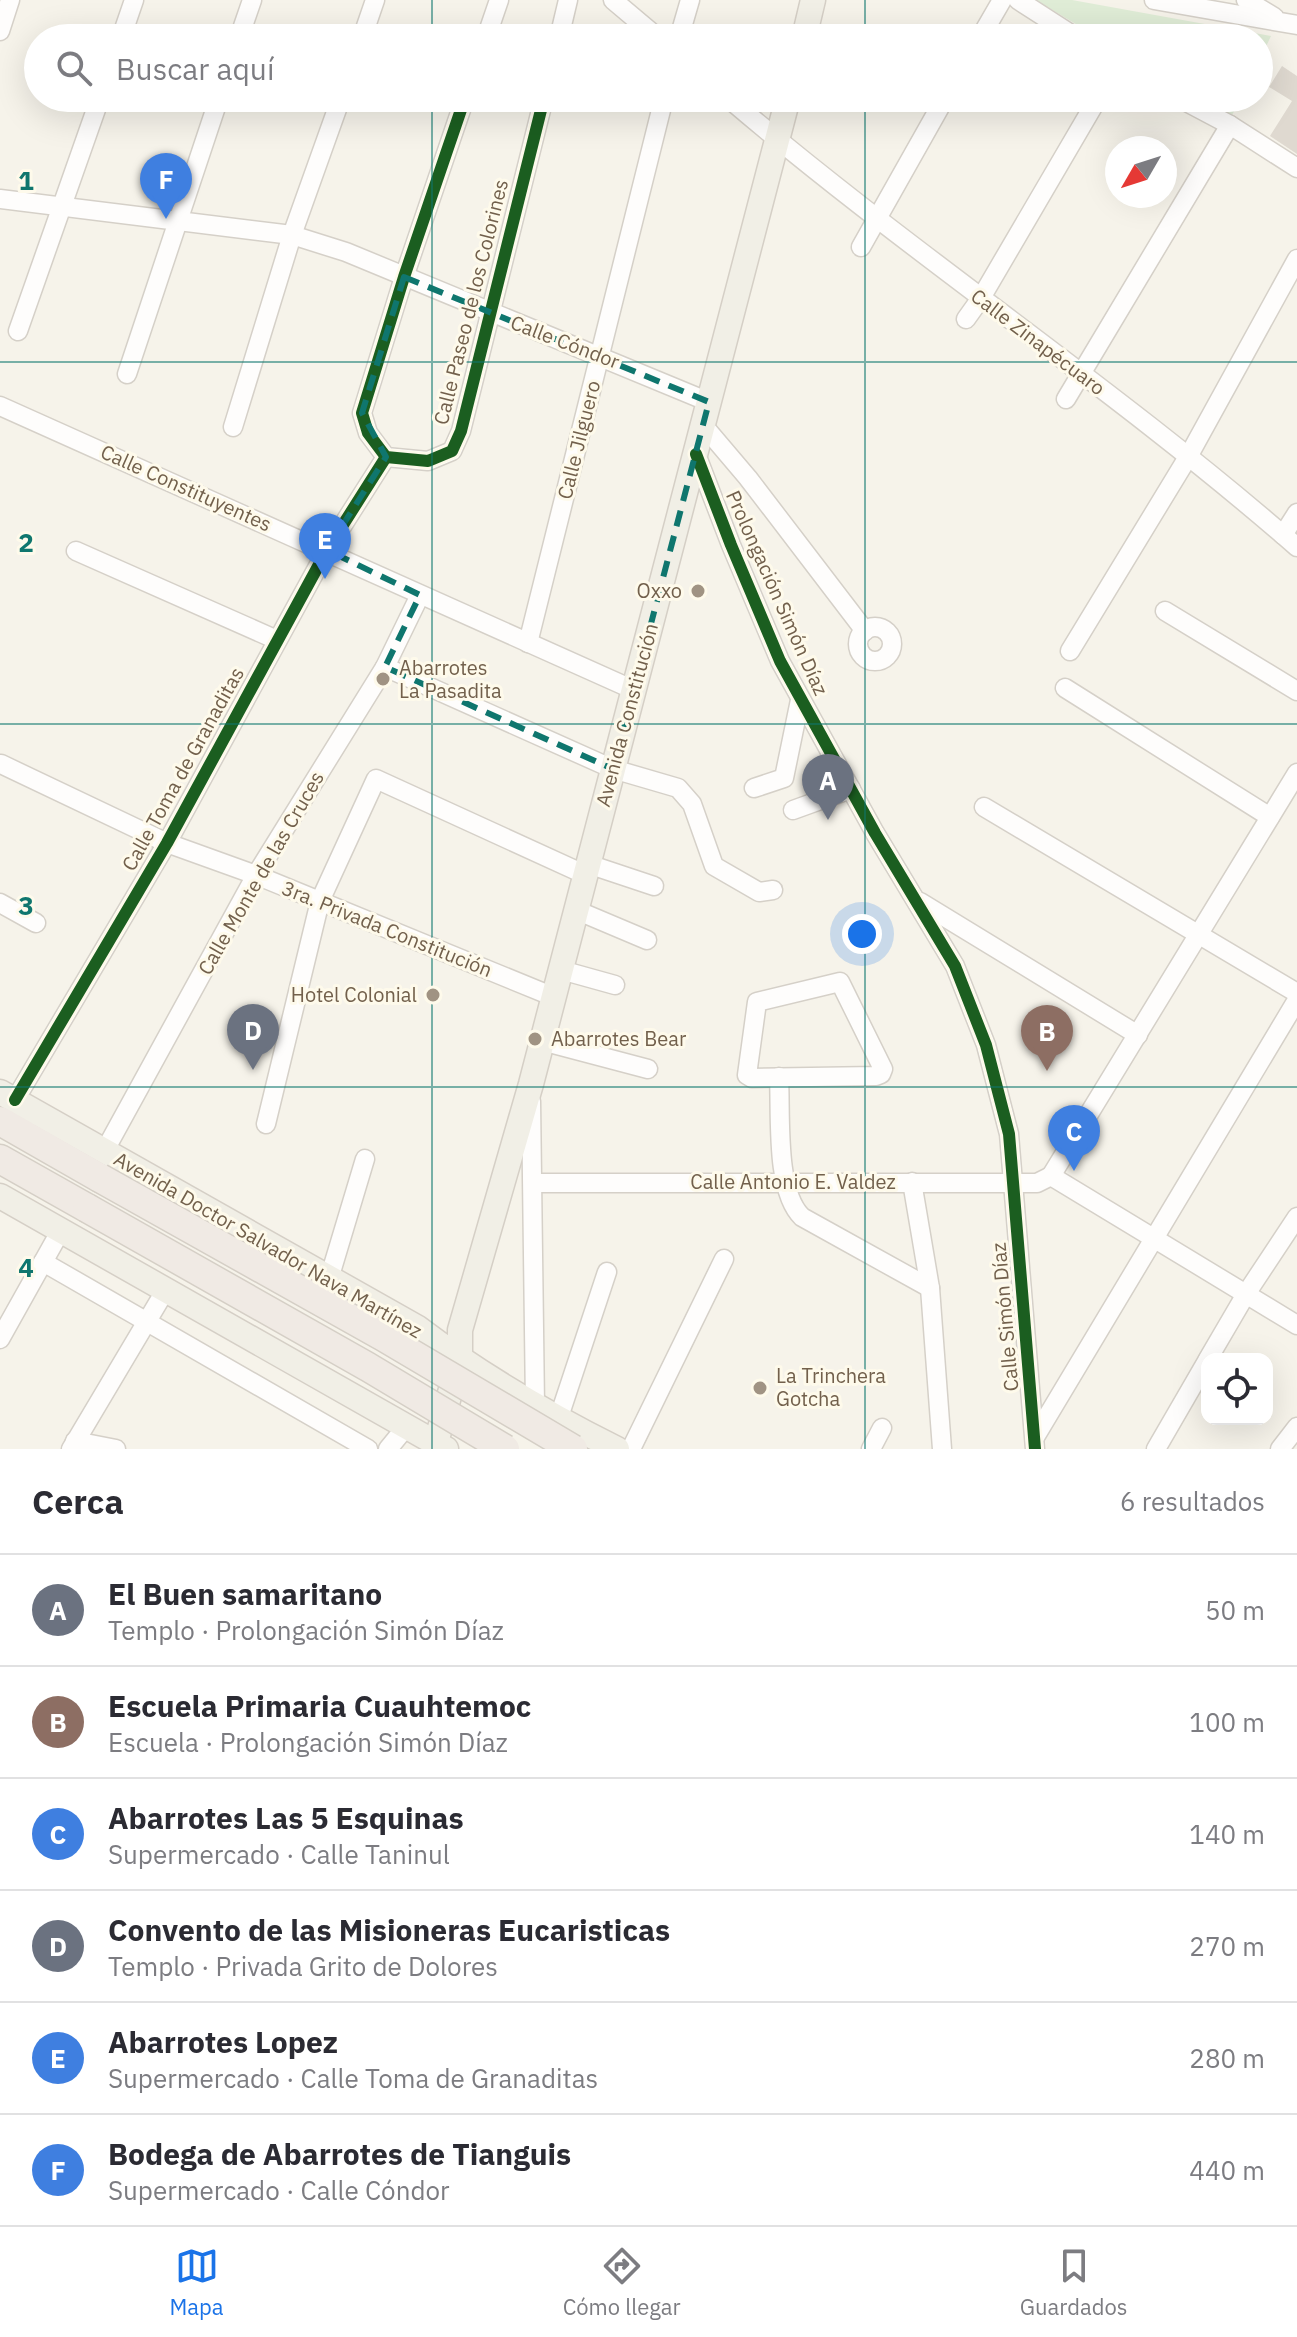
<!DOCTYPE html>
<html lang="es">
<head>
<meta charset="utf-8">
<style>
	body { margin:0; font-family:"IBM Plex Sans",sans-serif; background:#f7f7f7; color:#2b2b33 }
	.controls { position:absolute; right:24px; bottom:24px; display:grid; overflow:hidden; border-radius:16px; box-shadow:0 8px 32px #0002 }
	.controls button { width:72px; height:72px; display:grid; place-items:center; padding:0; border:0; border-bottom:2px solid #e1e1e2; background:#fff; color:#2b2b33; font:40px sans-serif }
	.compass { position:absolute; left:1105px; top:136px; width:72px; height:72px; border-radius:50%; background:#fff; box-shadow:0 8px 32px #0002; rotate:231deg }
	.you { position:absolute; left:862px; top:934px; width:28px; height:28px; margin:-20px; border:6px solid #fff; border-radius:50%; background:#1a73e8; box-shadow:0 0 0 12px #1a73e833 }
	.badge { display:grid; place-items:center; width:52px; height:52px; border-radius:50%; background:#1a73e8; color:#fff; font-size:26px; font-weight:700 }
	.pin { position:absolute; translate:-50% -66px; filter:drop-shadow(0 2px 4px #0008) }
	.pin::after { content:''; position:absolute; top:42px; width:28px; height:24px; background:inherit; clip-path:polygon(0 0,100% 0,50% 100%) }
	.list { margin:0; padding:0; list-style:none }
	h2 { display:flex; justify-content:space-between; align-items:center; height:104px; margin:0; padding:0 32px; font-size:34px }
	h2 small { font-size:26px; font-weight:400; color:#7c7c81 }
	.list li { display:grid; grid-template-columns:52px 1fr auto; gap:24px; align-items:center; box-sizing:border-box; height:112px; padding:0 32px; border-top:2px solid #e1e1e2 }
	.list b { display:block; font-size:30px; white-space:nowrap }
	.list p { margin:0; font-size:26px; white-space:nowrap; color:#7c7c81 }
	.list em { font-size:26px; font-style:normal; color:#7c7c81 }
	.icon { flex:none; width:44px; height:44px; fill:none; stroke:currentColor; stroke-width:2; stroke-linecap:round; stroke-linejoin:round }
	.map { position:relative; flex:none; width:1297px; height:1449px; overflow:hidden }
	.search { position:absolute; background:#fff; box-shadow:0 8px 32px #0002; left:24px; right:24px; top:24px; height:88px; display:flex; align-items:center; gap:20px; box-sizing:border-box; padding:0 28px; border-radius:44px; color:#7c7c81; font-size:30px }
	.sheet { height:776px; background:#fff }
	nav { display:flex; justify-content:space-around; align-items:center; box-sizing:border-box; height:112px; border-top:2px solid #e1e1e2; background:#fff; font-size:22px; color:#7c7c81 }
	nav a { display:grid; justify-items:center; gap:4px }
	nav .on { color:#1a73e8 }
	.map>svg:first-child { display:block }
</style>
</head>
<body>
<div class="map">
<svg width="1297" height="1449" viewBox="0 0 1297 1449">
	<rect width="100%" height="100%" fill="#f6f3ea"/>
	<g fill="#dfecd6">
		<polygon points="1036,0 1072,0 1271,36 1259,61 1259,38 1099,38"/>
		<polygon points="1199,98 1241,98 1231,117"/>
	</g>
	<polygon fill="#dfd9d0" points="1282,66 1297,76 1297,154 1270,136 1292,101 1269,87"/>
	<g fill="none" stroke-linecap="round" stroke-linejoin="round">
		<g stroke="#d5d0c8" stroke-width="21">
			<g id="minor">
				<polyline points="613,0 658,38"/>
				<polyline points="1018,0 1077,38"/>
				<polyline points="1154,0 1297,25"/>
				<polyline points="1246,0 1274,17"/>
				<polyline points="0,31 10,0"/>
				<polyline points="121,38 134,0"/>
				<polyline points="239,38 252,0"/>
				<polyline points="362,38 375,0"/>
				<polyline points="486,38 499,0"/>
				<polyline points="559,38 568,0"/>
				<polyline points="679,38 690,0"/>
				<polyline points="980,38 1002,0"/>
				<polyline points="465,98 404,277 362,413 368,433 386,457 428,461 452,451 461,431 544,98"/>
				<path d="M728,98C912,255 1115,388 1297,547"/>
				<polyline points="1179,98 1230,125 1297,168"/>
				<polyline points="0,199 292,235 346,252 709,402"/>
				<polyline points="861,247 945,98"/>
				<polyline points="966,319 981,298 1098,98"/>
				<polyline points="18,331 100,98"/>
				<polyline points="127,374 219,98"/>
				<polyline points="1066,399 1230,125"/>
				<path d="M0,406C212,500 423,595 634,690"/>
				<polyline points="703,425 748,478 865,631"/>
				<polyline points="233,427 292,235 341,98"/>
				<polyline points="696,454 731,545 780,661 875,833 955,966 986,1045 1009,1134 1035,1449"/>
				<polyline points="1283,535 1297,513"/>
				<polyline points="76,551 277,640"/>
				<polyline points="1165,611 1297,691"/>
				<circle cx="875" cy="644" r="17"/>
				<polyline points="528,643 664,98"/>
				<polyline points="1070,651 1188,457 1297,259"/>
				<polyline points="385,667 613,769 678,788 692,804 714,866 759,892 773,890"/>
				<polyline points="1065,688 1270,817"/>
				<polyline points="1,764 167,843 256,875 554,997"/>
				<polyline points="754,788 784,778 800,700"/>
				<polyline points="984,807 1297,993"/>
				<polyline points="793,810 851,789"/>
				<polyline points="588,864 654,886"/>
				<polyline points="920,902 1138,1035"/>
				<polyline points="0,903 36,923"/>
				<polyline points="576,910 647,940"/>
				<polyline points="561,970 615,985"/>
				<polygon points="840,982 883,1069 881,1074 876,1076 752,1078 747,1075 757,1002"/>
				<polyline points="542,1041 648,1069"/>
				<path d="M779,1077C781,1115 775,1191 802,1217L930,1288"/>
				<polyline points="15,1100 167,843 327,550 386,457"/>
				<polyline points="531,1101 535,1406"/>
				<polyline points="266,1124 320,901 376,779 586,875"/>
				<polyline points="104,1152 256,875 385,667 420,595"/>
				<polyline points="1051,1176 1297,773"/>
				<polyline points="1051,1176 1297,1325"/>
				<polyline points="912,1182 930,1288 942,1449"/>
				<polyline points="533,1183 1037,1183 1051,1176"/>
				<polyline points="43,1262 368,1449"/>
				<polyline points="329,1279 365,1159"/>
				<polyline points="0,1339 61,1230"/>
				<polyline points="1208,1359 1246,1294 1297,1217"/>
				<polyline points="558,1420 607,1272"/>
				<polyline points="1035,1437 1297,1000"/>
				<polyline points="75,1441 116,1449"/>
				<polyline points="71,1449 165,1291"/>
				<polyline points="388,1449 406,1427"/>
				<polyline points="631,1449 724,1259"/>
				<polyline points="871,1449 882,1428"/>
				<polyline points="1156,1449 1207,1361"/>
				<polyline points="1280,1449 1297,1427"/>
			</g>
		</g>
		<g stroke="#d5cfc6" stroke-width="27">
			<g id="major">
				<polyline points="804,38 813,0"/>
				<path d="M0,1092L418,1328C480,1375 547,1414 617,1449"/>
				<polyline points="0,1196 446,1449"/>
				<polyline points="434,1449 460,1358 460,1330 531,1084 788,98"/>
			</g>
		</g>
		<g stroke="#d5cfc6" stroke-width="31">
			<g id="highway">
				<polyline points="0,1121 100,1178"/>
				<polyline points="0,1159 87,1208"/>
			</g>
		</g>
		<use href="#minor" stroke="#fefdfc" stroke-width="18"/>
		<use href="#major" stroke="#f1efe6" stroke-width="24"/>
		<use href="#highway" stroke="#f0eae4" stroke-width="28"/>
		<g stroke="#d5cfc6" stroke-width="31" stroke-linecap="butt">
			<g id="highway-bridge">
				<polyline points="100,1178 382,1336 573,1449"/>
				<polyline points="87,1208 368,1367 505,1449"/>
			</g>
		</g>
		<use href="#highway-bridge" stroke="#f0eae4" stroke-width="28"/>
		<g stroke="#fefaeb" stroke-width="17">
			<g id="cycleway">
				<polyline points="465,98 404,277 362,413 368,433 386,457 428,461 452,451 461,431 544,98"/>
				<polyline points="696,454 731,545 780,661 875,833 955,966 986,1045 1009,1134 1035,1449"/>
				<polyline points="15,1100 167,843 327,550 386,457"/>
			</g>
		</g>
		<use href="#cycleway" stroke="#1b5e20" stroke-width="12"/>
	</g>
	<path fill="none" stroke="#0f766e" stroke-width="6" stroke-dasharray="16 10" stroke-linejoin="round" d="M404,277L709,402L613,769L385,667L420,595L327,550L386,457L362,413Z"/>
	<path fill="none" stroke="#0f766e" stroke-width="2" stroke-opacity="0.55" d="M432,0V38M865,0V38M432,98V1449M865,98V1449M0,362H1297M0,724H1297M0,1087H1297"/>
	<g fill="#a09383" stroke="#fefaeb" stroke-width="3">
		<circle cx="698" cy="591" r="8"/>
		<circle cx="383" cy="679" r="8"/>
		<circle cx="433" cy="995" r="8"/>
		<circle cx="535" cy="1039" r="8"/>
		<circle cx="760" cy="1388" r="8"/>
	</g>
	<g text-anchor="middle" stroke-width="6" stroke-linejoin="round" paint-order="stroke">
		<g font-size="20" fill="#72604c" stroke="#fefaeb">
			<text transform="translate(471 302) rotate(-76)" y="7">Calle Paseo de los Colorines</text>
			<text transform="translate(565 342) rotate(21)" y="7">Calle Cóndor</text>
			<text transform="translate(1038 342) rotate(37)" y="7">Calle Zinapécuaro</text>
			<text transform="translate(579 440) rotate(-76)" y="7">Calle Jilguero</text>
			<text transform="translate(186 488) rotate(24)" y="7">Calle Constituyentes</text>
			<text transform="translate(777 593) rotate(66)" y="7">Prolongación Simón Díaz</text>
			<text transform="translate(627 715) rotate(-75)" y="7">Avenida Constitución</text>
			<text transform="translate(183 769) rotate(-61)" y="7">Calle Toma de Granaditas</text>
			<text transform="translate(261 873) rotate(-60)" y="7">Calle Monte de las Cruces</text>
			<text transform="translate(387 929) rotate(22)" y="7">3ra. Privada Constitución</text>
			<text x="793" y="1189">Calle Antonio E. Valdez</text>
			<text transform="translate(268 1245) rotate(30)" y="7">Avenida Doctor Salvador Nava Martínez</text>
			<text transform="translate(1005 1317) rotate(-95)" y="7">Calle Simón Díaz</text>
		</g>
		<g font-size="20" fill="#72604c" stroke="#fefaeb" text-anchor="start">
			<text x="682" y="598" text-anchor="end">Oxxo</text>
			<text x="399" y="675">Abarrotes<tspan x="399" dy="23">La Pasadita</tspan></text>
			<text x="417" y="1002" text-anchor="end">Hotel Colonial</text>
			<text x="551" y="1046">Abarrotes Bear</text>
			<text x="776" y="1383">La Trinchera<tspan x="776" dy="23">Gotcha</tspan></text>
		</g>
	</g>
	<g font-size="26" text-anchor="middle" font-weight="bold" fill="#0f766e" stroke="#fefaeb" stroke-width="6" stroke-linejoin="round" paint-order="stroke">
		<text x="26" y="190">1</text>
		<text x="26" y="552">2</text>
		<text x="26" y="915">3</text>
		<text x="26" y="1277">4</text>
	</g>
</svg>
<div class="controls">
<button><svg class="icon" aria-label="locate" viewBox="0 0 24 24"><circle cx="12" cy="12" r="6"/><path d="M12 2v4M12 18v4M2 12h4M18 12h4"/></svg></button>
</div>
<svg class="compass" viewBox="-18 -18 36 36"><path d="M0-13l5 13h-10z" fill="#e53935"/><path d="M0 13l5-13h-10z" fill="#7c7c81"/></svg>
<div class="you"></div>
<div class="pin badge" style="left:828px;top:820px;background:#6b7280">A</div>
<div class="pin badge" style="left:1047px;top:1071px;background:#8d6e63">B</div>
<div class="pin badge" style="left:1074px;top:1171px;background:#3f7fe0">C</div>
<div class="pin badge" style="left:253px;top:1070px;background:#6b7280">D</div>
<div class="pin badge" style="left:325px;top:579px;background:#3f7fe0">E</div>
<div class="pin badge" style="left:166px;top:219px;background:#3f7fe0">F</div>
<div class="search"><svg class="icon" aria-label="search" viewBox="0 0 24 24"><circle cx="10" cy="10" r="6"/><path d="M15 15l6 6"/></svg>Buscar aquí</div>
</div>
<section class="sheet">
<h2>Cerca<small>6 resultados</small></h2>
<ul class="list">
<li><span class="badge" style="background:#6b7280">A</span><div><b>El Buen samaritano</b><p>Templo · Prolongación Simón Díaz</p></div><em>50 m</em></li>
<li><span class="badge" style="background:#8d6e63">B</span><div><b>Escuela Primaria Cuauhtemoc</b><p>Escuela · Prolongación Simón Díaz</p></div><em>100 m</em></li>
<li><span class="badge" style="background:#3f7fe0">C</span><div><b>Abarrotes Las 5 Esquinas</b><p>Supermercado · Calle Taninul</p></div><em>140 m</em></li>
<li><span class="badge" style="background:#6b7280">D</span><div><b>Convento de las Misioneras Eucaristicas</b><p>Templo · Privada Grito de Dolores</p></div><em>270 m</em></li>
<li><span class="badge" style="background:#3f7fe0">E</span><div><b>Abarrotes Lopez</b><p>Supermercado · Calle Toma de Granaditas</p></div><em>280 m</em></li>
<li><span class="badge" style="background:#3f7fe0">F</span><div><b>Bodega de Abarrotes de Tianguis</b><p>Supermercado · Calle Cóndor</p></div><em>440 m</em></li>
</ul>
</section>
<nav>
<a class="on"><svg class="icon" aria-label="map" viewBox="0 0 24 24"><path d="M3 6l6-2 6 2 6-2v14l-6 2-6-2-6 2zM9 4v14M15 6v14"/></svg>Mapa</a>
<a><svg class="icon" aria-label="directions" viewBox="0 0 24 24"><path d="M12 3l9 9-9 9-9-9zM9 14v-3h6M13 9l2 2-2 2"/></svg>Cómo llegar</a>
<a><svg class="icon" aria-label="saved" viewBox="0 0 24 24"><path d="M7 4h10v16l-5-4-5 4z"/></svg>Guardados</a>
</nav>
</body>
</html>
